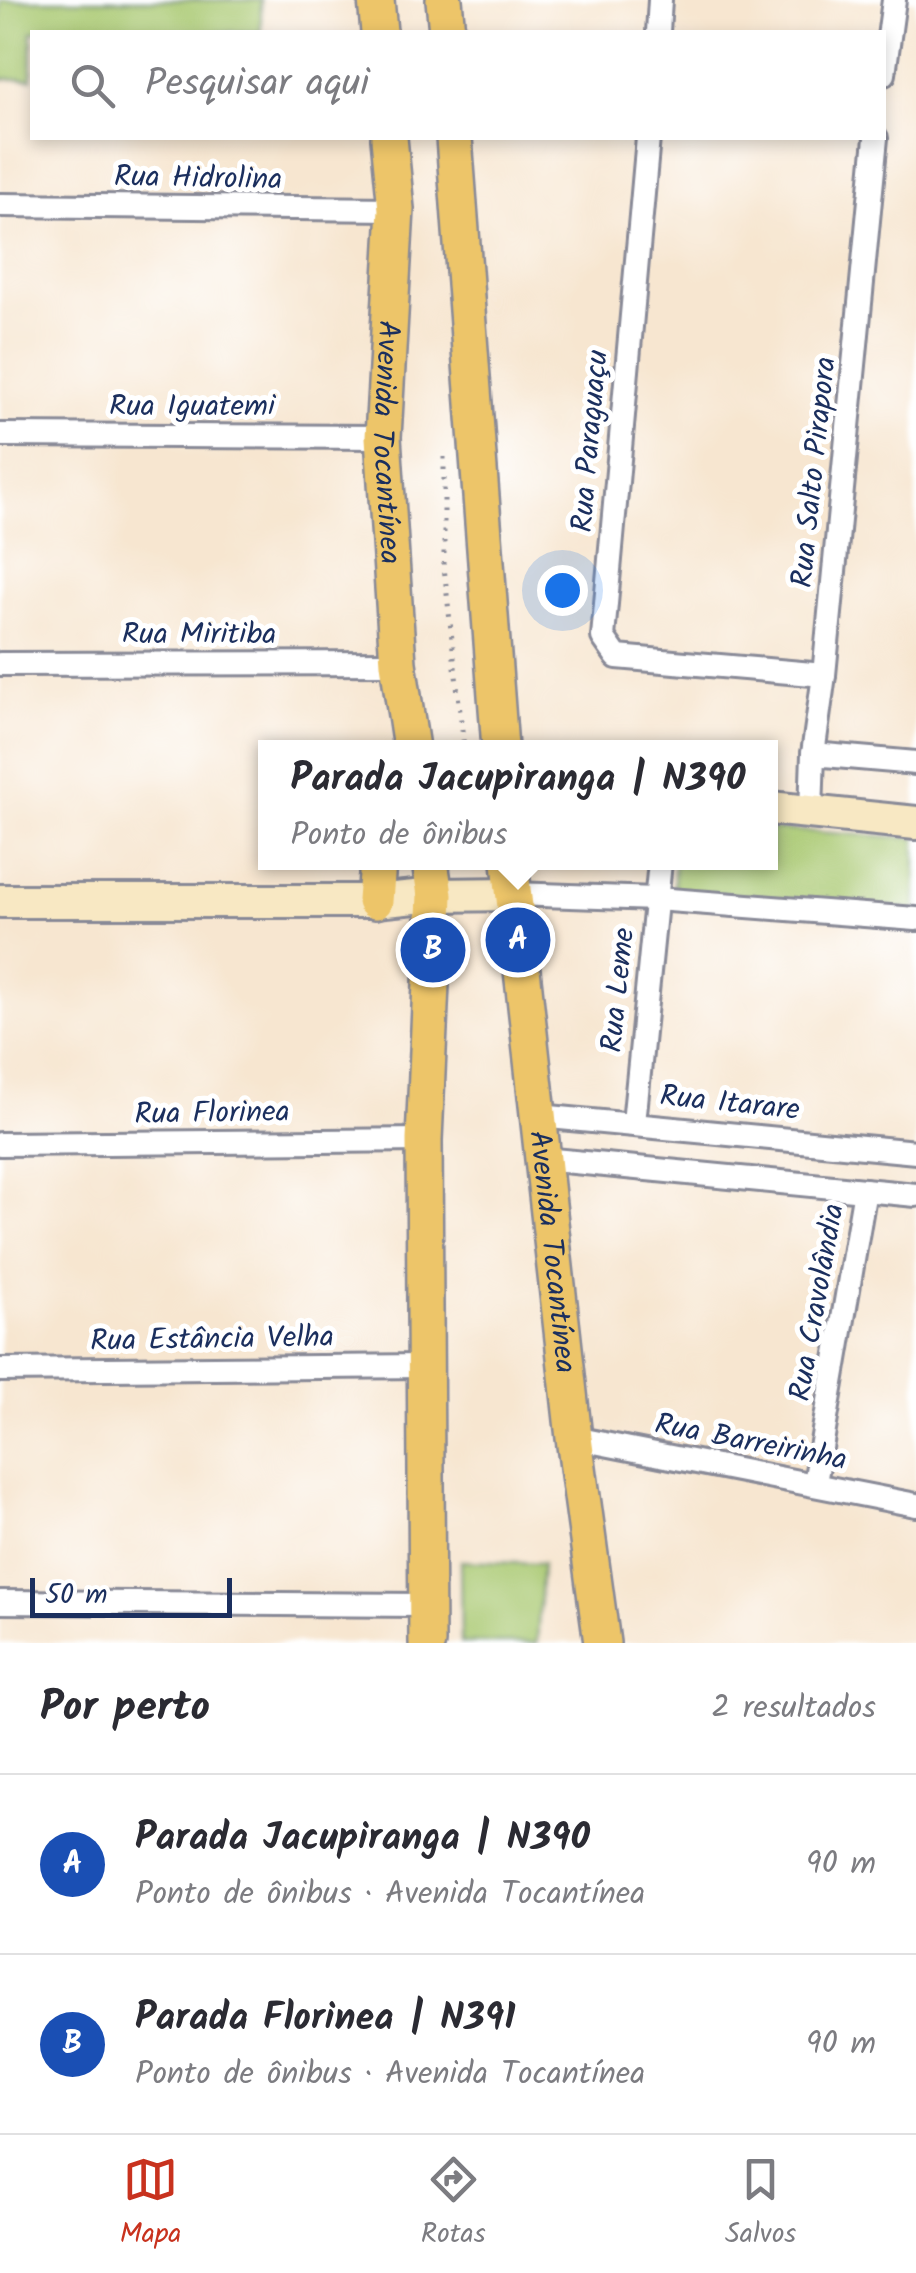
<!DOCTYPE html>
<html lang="pt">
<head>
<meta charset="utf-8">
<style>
	body { margin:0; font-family:Kalam,sans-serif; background:#f2f2f3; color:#2b2b33 }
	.scale { position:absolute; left:30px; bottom:25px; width:202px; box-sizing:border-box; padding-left:10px; border:5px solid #1b2f5e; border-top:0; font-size:28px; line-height:35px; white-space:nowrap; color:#1b2f5e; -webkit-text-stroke:8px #fff; paint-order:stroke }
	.you { position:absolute; left:562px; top:590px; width:35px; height:35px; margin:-25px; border:8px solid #fff; border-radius:50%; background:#1a73e8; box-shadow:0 0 0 15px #1a73e833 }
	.badge { display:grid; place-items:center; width:65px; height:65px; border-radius:50%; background:#c8321e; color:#fff; font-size:32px; font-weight:700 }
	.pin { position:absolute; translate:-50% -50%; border:5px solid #fff; box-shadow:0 2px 10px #0006 }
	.popup { position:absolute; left:258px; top:740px; width:520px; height:130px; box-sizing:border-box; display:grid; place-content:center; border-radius:0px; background:#fff; filter:drop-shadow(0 2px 8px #0005); font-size:32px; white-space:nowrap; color:#7c7c81 }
	.popup b { font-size:38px; color:#2b2b33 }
	.popup::after { content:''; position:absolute; left:50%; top:100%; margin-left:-20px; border:20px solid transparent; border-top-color:#fff }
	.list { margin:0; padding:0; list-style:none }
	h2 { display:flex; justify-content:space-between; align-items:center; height:130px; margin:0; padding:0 40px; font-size:42px }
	h2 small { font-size:32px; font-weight:400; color:#7c7c81 }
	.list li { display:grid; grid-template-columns:65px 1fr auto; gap:30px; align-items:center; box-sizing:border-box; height:180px; padding:0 40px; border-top:2px solid #e1e1e2 }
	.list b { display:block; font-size:38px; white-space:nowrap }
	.list p { margin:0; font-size:32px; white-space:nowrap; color:#7c7c81 }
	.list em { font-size:32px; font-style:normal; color:#7c7c81 }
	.icon { flex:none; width:55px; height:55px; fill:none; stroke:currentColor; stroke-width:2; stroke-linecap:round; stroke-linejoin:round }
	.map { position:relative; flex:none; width:916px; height:1643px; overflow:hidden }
	.search { position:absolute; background:#fff; box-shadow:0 5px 15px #0003; left:30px; right:30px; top:30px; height:110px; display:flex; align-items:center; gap:25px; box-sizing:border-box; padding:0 35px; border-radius:0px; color:#7c7c81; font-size:38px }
	.sheet { height:490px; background:#fff }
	nav { display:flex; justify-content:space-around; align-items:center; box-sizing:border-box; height:140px; border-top:2px solid #e1e1e2; background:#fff; font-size:28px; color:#7c7c81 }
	nav a { display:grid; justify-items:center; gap:5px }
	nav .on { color:#c8321e }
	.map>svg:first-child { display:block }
</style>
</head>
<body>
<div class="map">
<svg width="916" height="1643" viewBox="0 0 916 1643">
	<rect width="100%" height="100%" fill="#fff"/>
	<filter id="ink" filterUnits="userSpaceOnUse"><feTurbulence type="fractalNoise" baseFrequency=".01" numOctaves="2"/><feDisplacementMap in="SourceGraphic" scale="20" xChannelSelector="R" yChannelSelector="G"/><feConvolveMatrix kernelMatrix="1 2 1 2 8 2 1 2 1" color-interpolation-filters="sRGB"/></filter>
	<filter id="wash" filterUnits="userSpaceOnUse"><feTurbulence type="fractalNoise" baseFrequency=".0048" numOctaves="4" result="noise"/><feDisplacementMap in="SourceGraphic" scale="40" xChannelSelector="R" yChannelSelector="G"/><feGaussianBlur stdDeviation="2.25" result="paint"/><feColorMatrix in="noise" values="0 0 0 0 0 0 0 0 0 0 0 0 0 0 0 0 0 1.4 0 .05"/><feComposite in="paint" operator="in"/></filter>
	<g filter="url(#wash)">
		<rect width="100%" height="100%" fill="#f7e6d0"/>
		<g fill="#a8c870" stroke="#627c67" stroke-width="2.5">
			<polygon points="0,0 261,0 261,32 32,32 32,79 0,79"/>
			<polygon points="771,829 916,838 916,910 674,890 674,863 770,862"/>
			<polygon points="460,1561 542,1564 537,1643 461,1643"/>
		</g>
	</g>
	<g filter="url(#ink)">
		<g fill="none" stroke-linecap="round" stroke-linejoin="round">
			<g stroke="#898a97" stroke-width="28">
				<g id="street">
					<polyline points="658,32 660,0"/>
					<polyline points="884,74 894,0"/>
					<polyline points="648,138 603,637 617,657 824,675"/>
					<polyline points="0,205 396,209"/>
					<polyline points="0,435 383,437"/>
					<polyline points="0,664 398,663"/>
					<polyline points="813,754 916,763"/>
					<polyline points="811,812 813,754 824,675 876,138"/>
					<polyline points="513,894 656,899 916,919"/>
					<polyline points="539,1116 916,1152"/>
					<polyline points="634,1123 660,862"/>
					<polyline points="0,1144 424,1140"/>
					<polyline points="543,1159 916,1195"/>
					<polyline points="0,1370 424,1366"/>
					<polyline points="574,1438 916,1505"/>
					<polyline points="815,1483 865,1190"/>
					<polyline points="0,1602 425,1605"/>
				</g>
			</g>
			<g stroke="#898a97" stroke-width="38">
				<g id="secondary">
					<polyline points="770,808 916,823"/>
					<polyline points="0,901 375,901 435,895 513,894"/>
				</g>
			</g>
			<g stroke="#898a97" stroke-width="40">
				<g id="primary">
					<polyline points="376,0 379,32"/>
					<polyline points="444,0 447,32"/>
					<path id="s1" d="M389,138L396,209L383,437L398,663L411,748"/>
					<polyline points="454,138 500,748"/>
					<path id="s2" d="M510,862L574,1438L602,1643"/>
					<polyline points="375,901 378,862"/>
					<polyline points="427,1643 424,1140 435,895 430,862"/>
				</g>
			</g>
			<polyline stroke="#898a97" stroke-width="5" stroke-dasharray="2.5 8" stroke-linecap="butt" points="444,457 444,567 464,748"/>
			<use href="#street" stroke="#fff" stroke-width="22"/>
			<use href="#secondary" stroke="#f8e8c3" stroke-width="32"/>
			<use href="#primary" stroke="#edc569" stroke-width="35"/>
		</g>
	</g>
	<g text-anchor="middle" stroke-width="10" stroke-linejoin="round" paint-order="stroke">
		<g font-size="30" fill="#1b2f5e" stroke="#fff">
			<text transform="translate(198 177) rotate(1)" y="10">Rua Hidrolina</text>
			<text x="192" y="415">Rua Iguatemi</text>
			<text transform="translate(589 441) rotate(-85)" y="10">Rua Paraguaçu</text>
			<text dy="10" stroke="none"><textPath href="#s1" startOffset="305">Avenida Tocantínea</textPath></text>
			<text transform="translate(813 472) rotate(-84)" y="10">Rua Salto Pirapora</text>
			<text x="199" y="643">Rua Miritiba</text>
			<text transform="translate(617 990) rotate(-84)" y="10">Rua Leme</text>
			<text transform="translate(730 1102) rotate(6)" y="10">Rua Itarare</text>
			<text transform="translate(212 1112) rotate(-1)" y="10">Rua Florinea</text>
			<text dy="10" stroke="none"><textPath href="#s2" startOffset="392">Avenida Tocantínea</textPath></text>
			<text transform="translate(816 1302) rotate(-80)" y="10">Rua Cravolândia</text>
			<text transform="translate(212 1338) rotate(-1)" y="10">Rua Estância Velha</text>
			<text transform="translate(751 1441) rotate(11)" y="10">Rua Barreirinha</text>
		</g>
	</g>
</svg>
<div class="scale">50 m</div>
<div class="you"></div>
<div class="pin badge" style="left:518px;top:940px;background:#1a4fb4">A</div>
<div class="popup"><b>Parada Jacupiranga | N390</b>Ponto de ônibus</div>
<div class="pin badge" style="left:433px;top:950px;background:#1a4fb4">B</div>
<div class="search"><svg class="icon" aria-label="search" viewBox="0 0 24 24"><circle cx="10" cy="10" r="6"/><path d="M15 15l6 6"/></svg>Pesquisar aqui</div>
</div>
<section class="sheet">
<h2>Por perto<small>2 resultados</small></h2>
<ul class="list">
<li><span class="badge" style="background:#1a4fb4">A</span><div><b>Parada Jacupiranga | N390</b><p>Ponto de ônibus · Avenida Tocantínea</p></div><em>90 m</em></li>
<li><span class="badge" style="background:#1a4fb4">B</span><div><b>Parada Florinea | N391</b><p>Ponto de ônibus · Avenida Tocantínea</p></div><em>90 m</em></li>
</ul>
</section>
<nav>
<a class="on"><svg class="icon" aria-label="map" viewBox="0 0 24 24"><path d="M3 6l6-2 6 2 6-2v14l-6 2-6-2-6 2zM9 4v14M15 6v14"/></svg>Mapa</a>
<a><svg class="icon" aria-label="directions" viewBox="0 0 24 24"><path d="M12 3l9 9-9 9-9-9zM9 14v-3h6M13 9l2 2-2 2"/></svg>Rotas</a>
<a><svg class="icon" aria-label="saved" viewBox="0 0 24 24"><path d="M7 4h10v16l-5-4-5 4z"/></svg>Salvos</a>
</nav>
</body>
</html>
